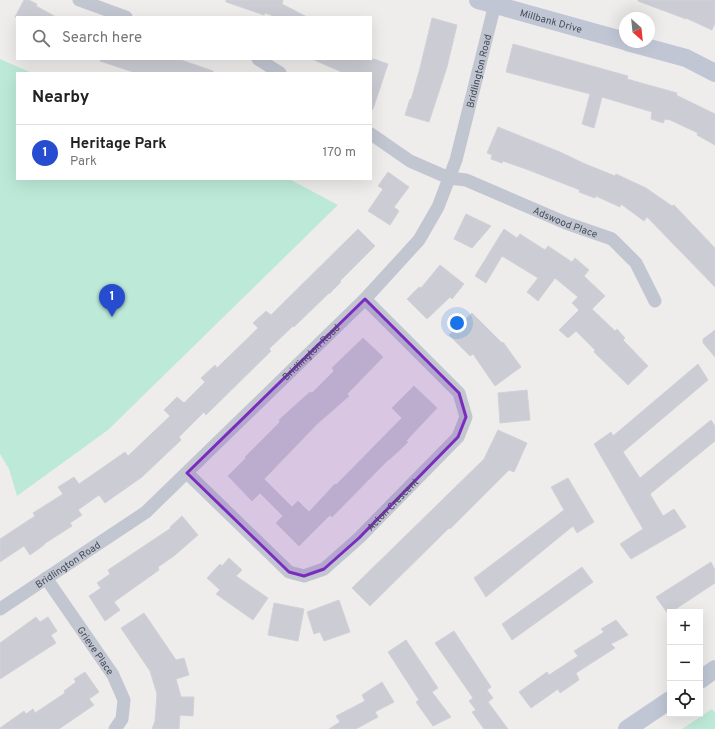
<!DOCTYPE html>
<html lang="en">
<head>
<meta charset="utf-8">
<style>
	body { margin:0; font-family:Overpass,sans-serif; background:#f6f6f6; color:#222 }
	.controls { position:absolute; right:12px; bottom:12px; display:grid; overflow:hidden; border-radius:0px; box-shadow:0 4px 16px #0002 }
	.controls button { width:36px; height:36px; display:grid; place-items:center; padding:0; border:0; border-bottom:1px solid #e0e0e0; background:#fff; color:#222; font:20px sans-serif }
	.compass { position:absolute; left:619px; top:12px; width:36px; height:36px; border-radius:50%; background:#fff; box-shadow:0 4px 16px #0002; rotate:153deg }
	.you { position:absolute; left:457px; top:323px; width:14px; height:14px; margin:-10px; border:3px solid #fff; border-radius:50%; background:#1a73e8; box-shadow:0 0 0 6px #1a73e833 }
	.badge { display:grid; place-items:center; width:26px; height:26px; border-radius:50%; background:#264ccf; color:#fff; font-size:13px; font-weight:700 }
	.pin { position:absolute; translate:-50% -33px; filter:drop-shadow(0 1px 2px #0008) }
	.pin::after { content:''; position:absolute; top:21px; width:14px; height:12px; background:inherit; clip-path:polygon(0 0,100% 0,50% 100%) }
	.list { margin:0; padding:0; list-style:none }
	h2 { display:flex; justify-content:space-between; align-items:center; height:52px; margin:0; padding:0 16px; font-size:17px }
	h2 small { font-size:13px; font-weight:400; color:#767676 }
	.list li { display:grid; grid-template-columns:26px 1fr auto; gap:12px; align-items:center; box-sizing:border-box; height:56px; padding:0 16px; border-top:1px solid #e0e0e0 }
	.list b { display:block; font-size:15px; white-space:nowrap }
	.list p { margin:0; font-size:13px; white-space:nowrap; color:#767676 }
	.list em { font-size:13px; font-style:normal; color:#767676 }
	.icon { flex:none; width:22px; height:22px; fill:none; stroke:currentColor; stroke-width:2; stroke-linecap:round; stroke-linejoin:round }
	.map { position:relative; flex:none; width:715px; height:729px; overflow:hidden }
	.search { position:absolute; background:#fff; box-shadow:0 4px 16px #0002; left:16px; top:16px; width:356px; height:44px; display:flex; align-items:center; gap:10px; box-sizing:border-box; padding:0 14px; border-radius:0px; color:#767676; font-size:15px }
	.panel { position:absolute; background:#fff; box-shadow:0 4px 16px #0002; left:16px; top:72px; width:356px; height:108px; border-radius:0px }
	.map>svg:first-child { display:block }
</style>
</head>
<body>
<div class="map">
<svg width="715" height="729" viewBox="0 0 715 729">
	<rect width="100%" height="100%" fill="#efedec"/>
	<g fill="#bdead8">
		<polygon points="0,59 32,73 17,73 17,179 289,179 338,205 108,430 17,496 9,469 0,454"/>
		<polygon points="712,709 715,713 715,729 682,729"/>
	</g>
	<g fill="#cccdd4" stroke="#d1d1d8">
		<polygon points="24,0 29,0 37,4 36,6 56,17 15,17"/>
		<polygon points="226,0 283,0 282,4 307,17 276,17 265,13 264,15 226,2"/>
		<polygon points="638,0 715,0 715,23 712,30 686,18 686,19 638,1"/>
		<polygon points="432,18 457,25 447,67 429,122 405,115 410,99 411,100 420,68"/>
		<polygon points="513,44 628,76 627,79 677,93 676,95 715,114 715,145 697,135 698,133 668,119 668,120 665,119 663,123 651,119 652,112 602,97 594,128 582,124 590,94 506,72"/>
		<polygon points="101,59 178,59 213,71 213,73 136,73 100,61"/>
		<polygon points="312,59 374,59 388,64 373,109 371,109 371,73 344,73"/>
		<polygon points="498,127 560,152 583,163 615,176 616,174 646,188 672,206 674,205 715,248 715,287 647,217 644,221 621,204 620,207 596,196 595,198 579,192 580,190 526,169 503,161 502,163 491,159 492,155 487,153"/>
		<polygon points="388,172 409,187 394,207 399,211 390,225 368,211 383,189 378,186"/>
		<polygon points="466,214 491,226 472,248 454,239"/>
		<polygon points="358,229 375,246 340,281 341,282 329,294 329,293 294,327 293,326 269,349 271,351 206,415 204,412 179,437 181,440 142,477 105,503 99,495 78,510 82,515 70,523 72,526 44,544 44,545 30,555 24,546 0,562 0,539 35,516 33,513 63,494 58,487 74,477 79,484 125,452 128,456 170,416 164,410 177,397 184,403 205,382 201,378 215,365 217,368 258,328 253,323 266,311 271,315"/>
		<polygon points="504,229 517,238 520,234 545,250 548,246 572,262 575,258 589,270 584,276 605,296 592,309 615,331 617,329 625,338 623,340 648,366 628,385 594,352 595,350 576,331 568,338 559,330 579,310 572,303 578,297 555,278 538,301 527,292 538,278 502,256 486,283 475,276"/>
		<polygon points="440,265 464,284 452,299 450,297 427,319 407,299 419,287 421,288"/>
		<polygon points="472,313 502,343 503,342 521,367 495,386 473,354 470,356 449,335"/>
		<polygon points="715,330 715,357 703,343 703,339"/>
		<polygon points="363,338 383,357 347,394 349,396 317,424 264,479 292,507 298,501 309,512 335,484 336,485 402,418 392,408 414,386 437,408 406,441 408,442 389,460 389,459 332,517 330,515 299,546 276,523 283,516 260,493 252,501 228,476 246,458 245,457 280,422 279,420 310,392 312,393 334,371 332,368"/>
		<polygon points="698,364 708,380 623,452 640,478 711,420 715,426 715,441 650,494 663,516 674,509 686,527 631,559 620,544 643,529 594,444 611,432 613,436"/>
		<polygon points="527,390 530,420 500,423 498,393"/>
		<polygon points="498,430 527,443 514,472 509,470 450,529 449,528 370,606 352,588 484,459"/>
		<polygon points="568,478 594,522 577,533 573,526 486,597 474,578 564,510 551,487"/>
		<polygon points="182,516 198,535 174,556 158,567 159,570 114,602 120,610 105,621 89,596 101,588 97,583 110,574 108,570 171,528 170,527"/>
		<polygon points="229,558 242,570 236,576 268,598 253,620 216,594 220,590 207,578 220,564 222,566"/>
		<polygon points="711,562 715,570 715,583 668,614 656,597"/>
		<polygon points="582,567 593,582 512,640 502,624"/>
		<polygon points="339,600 350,632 324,641 320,632 314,634 307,612"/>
		<polygon points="274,603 304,609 298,641 268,635"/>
		<polygon points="144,613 176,660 184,658 189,675 176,679 181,697 194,697 193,716 180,715 179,729 152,729 155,721 157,694 150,671 121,628"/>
		<polygon points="36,617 40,622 48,617 57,631 51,635 56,643 0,679 0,643"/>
		<polygon points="616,620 628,635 611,644 615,648 576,673 579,680 560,693 558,689 531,708 519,692 547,672 549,675 578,656 574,651 604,632 601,629"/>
		<polygon points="454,631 491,687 487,690 493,698 488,702 508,729 484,729 472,712 476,710 469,701 473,698 435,643"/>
		<polygon points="406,640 438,688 432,692 451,717 433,726 416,702 419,700 388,652"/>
		<polygon points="85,672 99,692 89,699 94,705 59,729 0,729 0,728 24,711 26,714 33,709 35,713 65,693 64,691 76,682 74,679"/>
		<polygon points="382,682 394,702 375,712 378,717 356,729 329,729 340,722 336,716 365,701 362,695"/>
	</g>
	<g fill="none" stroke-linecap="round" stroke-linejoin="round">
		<g stroke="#c1c6d1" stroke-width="13">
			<polyline points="79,0 126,17"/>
			<polyline points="258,59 280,73"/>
			<path id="s1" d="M371,134L410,161L449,178L466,180L566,223L612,239L636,263L655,301"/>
			<path id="s2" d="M187,473L289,572L304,576L324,569L359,538L458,437L466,417L459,393L365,299"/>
			<path id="s3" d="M46,578L113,675L124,700L122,719L115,729"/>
			<path id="s4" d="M0,609L146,512L365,299L419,240L438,207L456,160L496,0"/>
		</g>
		<g stroke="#c0c6d4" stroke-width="18">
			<path id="s5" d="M478,0L625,41"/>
			<polyline points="627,42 686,58 715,73"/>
			<polyline points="700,680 715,669"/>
			<polyline points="627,729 670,700"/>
		</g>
	</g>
	<path fill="#7b2cbf" fill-opacity="0.2" stroke="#7b2cbf" stroke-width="3" stroke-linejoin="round" d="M365,299L459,393L466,417L458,437L359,538L324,569L304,576L289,572L187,473Z"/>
	<g text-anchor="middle" stroke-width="3" stroke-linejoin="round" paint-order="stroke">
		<g font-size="10" fill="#464c58" stroke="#fff">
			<text dy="4" stroke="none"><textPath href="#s5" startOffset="76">Millbank Drive</textPath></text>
			<text dy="4" stroke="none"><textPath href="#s4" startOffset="741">Bridlington Road</textPath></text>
			<text dy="4" stroke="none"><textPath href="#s1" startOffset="215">Adswood Place</textPath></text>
			<text dy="4" stroke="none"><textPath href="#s4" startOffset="405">Bridlington Road</textPath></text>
			<text dy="4" stroke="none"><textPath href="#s2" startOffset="273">Acton Crescent</textPath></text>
			<text dy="4" stroke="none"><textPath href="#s4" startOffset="81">Bridlington Road</textPath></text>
			<text dy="4" stroke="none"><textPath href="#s3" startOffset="88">Grieve Place</textPath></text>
		</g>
	</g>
</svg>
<div class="controls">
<button>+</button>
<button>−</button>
<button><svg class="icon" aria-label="locate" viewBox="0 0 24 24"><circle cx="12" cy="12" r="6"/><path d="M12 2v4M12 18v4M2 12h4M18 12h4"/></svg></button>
</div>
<svg class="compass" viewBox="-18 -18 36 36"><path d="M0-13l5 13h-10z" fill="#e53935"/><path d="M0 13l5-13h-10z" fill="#767676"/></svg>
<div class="you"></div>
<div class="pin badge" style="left:112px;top:317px">1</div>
<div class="search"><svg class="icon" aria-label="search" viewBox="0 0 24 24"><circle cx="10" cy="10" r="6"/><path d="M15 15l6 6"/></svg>Search here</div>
<section class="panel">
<h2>Nearby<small></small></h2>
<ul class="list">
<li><span class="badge">1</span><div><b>Heritage Park</b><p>Park</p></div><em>170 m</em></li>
</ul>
</section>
</div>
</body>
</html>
